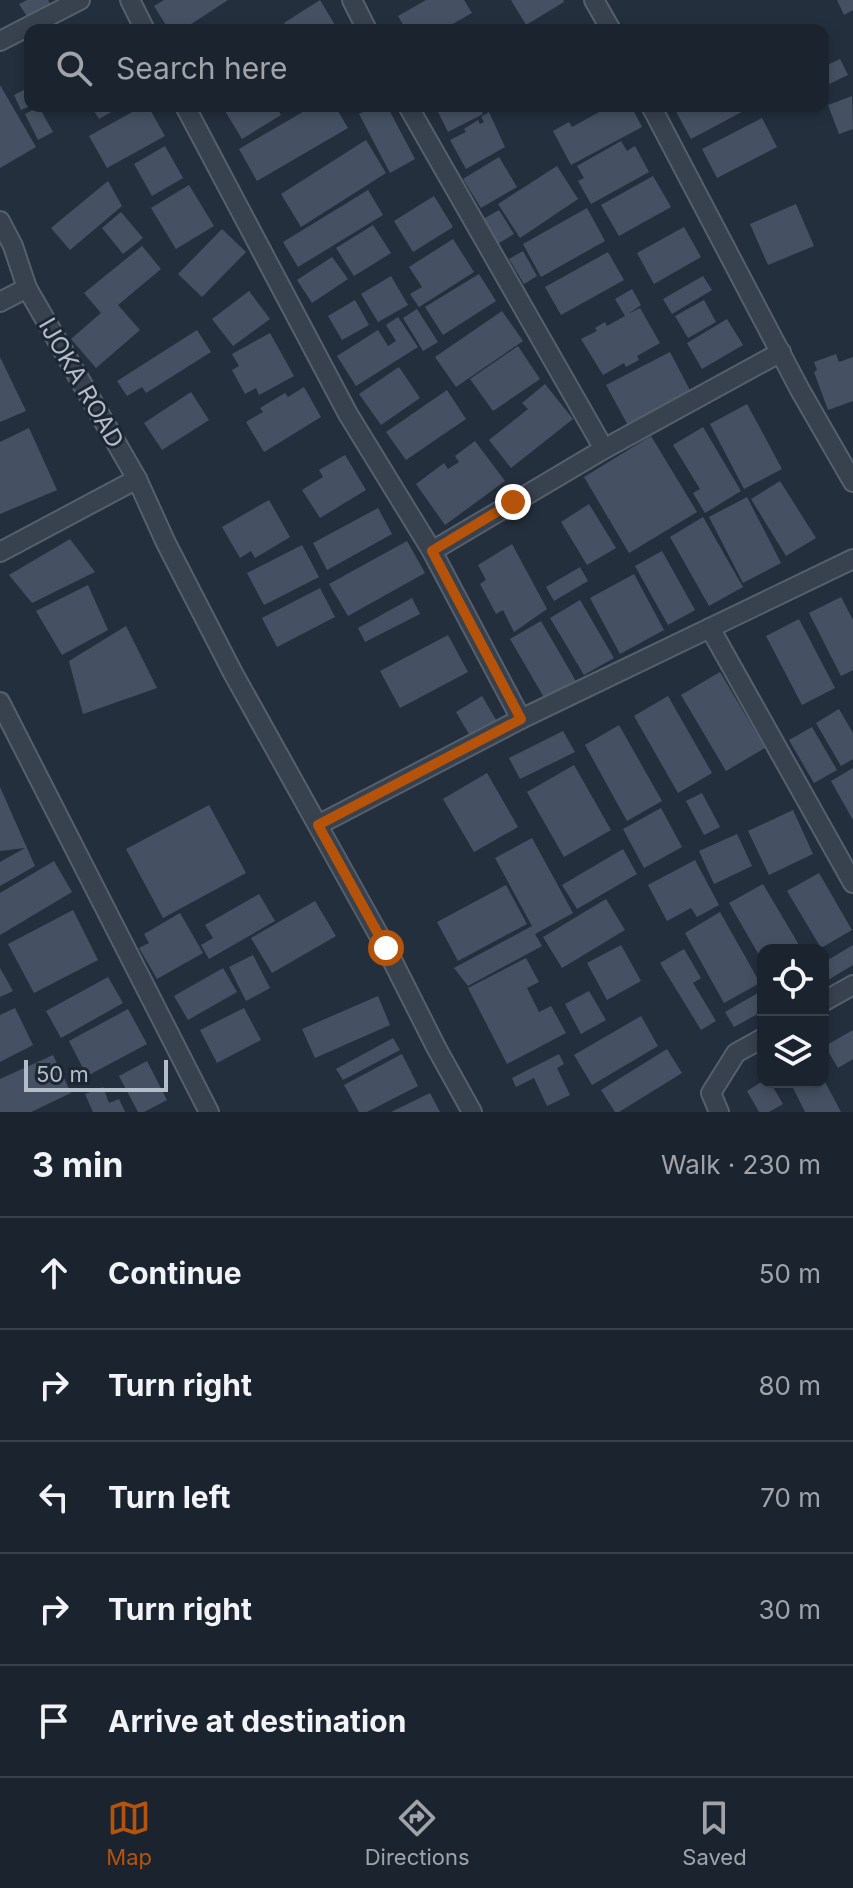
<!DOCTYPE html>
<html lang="en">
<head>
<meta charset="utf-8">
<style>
	body { margin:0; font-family:Inter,sans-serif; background:#242b36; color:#f1f3f6 }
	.controls { position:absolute; right:24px; bottom:24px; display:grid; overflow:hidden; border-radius:16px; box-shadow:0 4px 12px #0003 }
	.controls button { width:72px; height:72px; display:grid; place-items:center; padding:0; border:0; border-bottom:2px solid #39404a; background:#1b232e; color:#f1f3f6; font:40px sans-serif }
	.scale { position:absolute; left:24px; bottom:20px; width:144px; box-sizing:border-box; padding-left:8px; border:4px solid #b4bcc9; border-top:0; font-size:22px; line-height:28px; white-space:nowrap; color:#b4bcc9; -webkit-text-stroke:6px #1d2633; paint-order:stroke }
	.stop { position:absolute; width:24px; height:24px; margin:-18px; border:6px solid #b45309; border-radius:50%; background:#fff }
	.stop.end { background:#b45309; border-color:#fff; box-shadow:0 2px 8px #0008 }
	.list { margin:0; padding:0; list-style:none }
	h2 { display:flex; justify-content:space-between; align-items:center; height:104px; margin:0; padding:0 32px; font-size:34px }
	h2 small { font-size:26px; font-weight:400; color:#a0a4aa }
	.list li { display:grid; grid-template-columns:52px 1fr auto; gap:24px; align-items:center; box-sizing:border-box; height:112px; padding:0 32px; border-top:2px solid #39404a }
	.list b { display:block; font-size:30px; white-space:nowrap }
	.list em { font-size:26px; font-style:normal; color:#a0a4aa }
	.icon { flex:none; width:44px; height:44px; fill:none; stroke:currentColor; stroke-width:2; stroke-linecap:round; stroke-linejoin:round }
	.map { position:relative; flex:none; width:853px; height:1112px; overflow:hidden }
	.search { position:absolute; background:#1b232e; box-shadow:0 4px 12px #0003; left:24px; right:24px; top:24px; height:88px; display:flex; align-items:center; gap:20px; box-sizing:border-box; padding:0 28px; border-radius:16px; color:#a0a4aa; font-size:30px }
	.sheet { height:664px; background:#1b232e }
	nav { display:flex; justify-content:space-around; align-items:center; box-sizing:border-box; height:112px; border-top:2px solid #39404a; background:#1b232e; font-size:22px; color:#a0a4aa }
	nav a { display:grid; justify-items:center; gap:4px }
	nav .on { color:#b45309 }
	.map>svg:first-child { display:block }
</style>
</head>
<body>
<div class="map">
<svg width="853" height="1112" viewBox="0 0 853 1112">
	<rect width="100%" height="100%" fill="#242f3e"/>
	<g fill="#455162">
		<polygon points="27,0 48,0 51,5 28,18 19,4"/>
		<polygon points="164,0 228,0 182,30 169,30 154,6"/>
		<polygon points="320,0 338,30 288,30 284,23"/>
		<polygon points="426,0 464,0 472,13 442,30 406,30 398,16"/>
		<polygon points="511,0 563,0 564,2 526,25"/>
		<polygon points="837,0 853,0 853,10 844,15"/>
		<polygon points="840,59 848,75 823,87 823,67"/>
		<polygon points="0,85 36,147 0,168"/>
		<polygon points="30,87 30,106 21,110 14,95"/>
		<polygon points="852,96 853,129 839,134 828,105"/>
		<polygon points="91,106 122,106 99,119"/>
		<polygon points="143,106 148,106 165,136 107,168 89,136"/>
		<polygon points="234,106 276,106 281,115 242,139 225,111"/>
		<polygon points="313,106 335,106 348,128 257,181 239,149"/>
		<polygon points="373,106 387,106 415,159 390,173 359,114"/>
		<polygon points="435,106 479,106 483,114 448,132"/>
		<polygon points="610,106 631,106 642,127 571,165 553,131 569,122 572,127"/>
		<polygon points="678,106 753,106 691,139 674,108"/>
		<polygon points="39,107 53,132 38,140 25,114"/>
		<polygon points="489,112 505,147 466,169 450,140 466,132 464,129 478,120 480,124 484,122 481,117"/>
		<polygon points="762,118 777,147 717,178 702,149"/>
		<polygon points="366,140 386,173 301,227 281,194"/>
		<polygon points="621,141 627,151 635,146 649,172 591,204 578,181 584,178 577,166"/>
		<polygon points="165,146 183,178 152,196 134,164"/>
		<polygon points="499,157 517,187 481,208 463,179"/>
		<polygon points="557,166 578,199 520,238 498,204"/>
		<polygon points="653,176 671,207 619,236 601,205"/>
		<polygon points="108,181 122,206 70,250 51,228"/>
		<polygon points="189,185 214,226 176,249 151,208"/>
		<polygon points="368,190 383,215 298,267 283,242"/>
		<polygon points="434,196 453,227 413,252 394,221"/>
		<polygon points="796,204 814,246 768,265 750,224"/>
		<polygon points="587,208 605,241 541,277 523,244"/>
		<polygon points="499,210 514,234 494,246 480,221"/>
		<polygon points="121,212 143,238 123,254 102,228"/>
		<polygon points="373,225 391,253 354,276 336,248"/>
		<polygon points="684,227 701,257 654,284 637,253"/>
		<polygon points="222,229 246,252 202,297 178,274"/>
		<polygon points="453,239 474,272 419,307 410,294 422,287 409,267"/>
		<polygon points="142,246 161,269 118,305 140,330 96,368 71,339 101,313 84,293"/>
		<polygon points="523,251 537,276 524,284 509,259"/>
		<polygon points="608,252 624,280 561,315 545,287"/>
		<polygon points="332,257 348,279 312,303 297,280"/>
		<polygon points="479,274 496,301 443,335 425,307"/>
		<polygon points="391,276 408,305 378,322 361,294"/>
		<polygon points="703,276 712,290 672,314 663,299"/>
		<polygon points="632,289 641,305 628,314 640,308 660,343 637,356 639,360 626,367 624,363 603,375 581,339 597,331 595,328 605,322 607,326 625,316 615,299"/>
		<polygon points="249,291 270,319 233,346 212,319"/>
		<polygon points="355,300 369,325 342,340 328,316"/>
		<polygon points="704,300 716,322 688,338 675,316"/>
		<polygon points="417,309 438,342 423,351 403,318"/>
		<polygon points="502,311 523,341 456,387 435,357"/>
		<polygon points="398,317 418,347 356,386 337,356 378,330 388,346 396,341 386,325"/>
		<polygon points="727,319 743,345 702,369 687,343"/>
		<polygon points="197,330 211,352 146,393 142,387 127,396 117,381"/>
		<polygon points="270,333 294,376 259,395 256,388 245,394 232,370 239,366 232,354"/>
		<polygon points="518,346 540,379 493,411 470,379"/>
		<polygon points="670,352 693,396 674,406 671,401 657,408 660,415 631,431 606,385"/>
		<polygon points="836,354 839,362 853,357 853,401 828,410 814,372 817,370 814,362"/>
		<polygon points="0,357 26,411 0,422"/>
		<polygon points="399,367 420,398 381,425 359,394"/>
		<polygon points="545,384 573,419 511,468 489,440 528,409 522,403"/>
		<polygon points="304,387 321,417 264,452 246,422 263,412 260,408 285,393 288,397"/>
		<polygon points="447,390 466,419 406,460 386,432"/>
		<polygon points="191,392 209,420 162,450 144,423"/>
		<polygon points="747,404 782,469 744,489 710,424"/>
		<polygon points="703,427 741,491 705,513 693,493 700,489 673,445"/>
		<polygon points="29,428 57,490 0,514 0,442"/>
		<polygon points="651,436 697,512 629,553 584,477"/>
		<polygon points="475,441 505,481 445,525 416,484 444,463 448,469 459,462 455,456"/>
		<polygon points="345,455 366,490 320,518 302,490 323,477 319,470"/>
		<polygon points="780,481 816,538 786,556 751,499"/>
		<polygon points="747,497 781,563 743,583 709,517"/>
		<polygon points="269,500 290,537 255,558 251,551 240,558 222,527"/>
		<polygon points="589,504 616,548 587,565 561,522"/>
		<polygon points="378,508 392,534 327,570 313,543"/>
		<polygon points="703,517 743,587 709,606 670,537"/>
		<polygon points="70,539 95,572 32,603 9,575"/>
		<polygon points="407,541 425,573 348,616 329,584"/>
		<polygon points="512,544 547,609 514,632 503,610 496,614 480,584 486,580 478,565"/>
		<polygon points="302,545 319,577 264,605 247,573"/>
		<polygon points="662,551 695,610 668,625 635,566"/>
		<polygon points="580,567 588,581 554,601 546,587"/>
		<polygon points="634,574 664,630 620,654 590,598"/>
		<polygon points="88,585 108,630 62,655 36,611"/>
		<polygon points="320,588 335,617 277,647 262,618"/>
		<polygon points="841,597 853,620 853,670 841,676 809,613"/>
		<polygon points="412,598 420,614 365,642 358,628"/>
		<polygon points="580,600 614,658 584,675 550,618"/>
		<polygon points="799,619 835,688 802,705 766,636"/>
		<polygon points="541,621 577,683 546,701 510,639"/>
		<polygon points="126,626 157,688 83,714 69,661"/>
		<polygon points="448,635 468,672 400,708 380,671"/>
		<polygon points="720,672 765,748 726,771 681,695"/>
		<polygon points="482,696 499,725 473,741 456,712"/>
		<polygon points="668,696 712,773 678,793 634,716"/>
		<polygon points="839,709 853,733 853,759 841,766 816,723"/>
		<polygon points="619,725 662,801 627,821 585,745"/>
		<polygon points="812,727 837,770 814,783 789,740"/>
		<polygon points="563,731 575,752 520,779 509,758"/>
		<polygon points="574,765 611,830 564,857 527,792"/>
		<polygon points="853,768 853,820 831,781"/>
		<polygon points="487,773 518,827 474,852 443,799"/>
		<polygon points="0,787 35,866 0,886 0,862 25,848 0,851"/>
		<polygon points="702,793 720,827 704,835 686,801"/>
		<polygon points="209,805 246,873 163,918 126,849"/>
		<polygon points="661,808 682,847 644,868 623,829"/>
		<polygon points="793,810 813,854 769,875 748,831"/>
		<polygon points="737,834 752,866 714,884 699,851"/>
		<polygon points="532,838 573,913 535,934 542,946 468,986 454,968 532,926 495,858"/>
		<polygon points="623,849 637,874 577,909 562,885"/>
		<polygon points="695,860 719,905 697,917 691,908 667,921 648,885"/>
		<polygon points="54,861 72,892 0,935 0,893"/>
		<polygon points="819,873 852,930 821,948 787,891"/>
		<polygon points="763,884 802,950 763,950 763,962 729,903"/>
		<polygon points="506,885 527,924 458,961 437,922"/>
		<polygon points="259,894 275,921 209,959 201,945 213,938 205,925"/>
		<polygon points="606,899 625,930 562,968 543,937"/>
		<polygon points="315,901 336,936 272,973 251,938"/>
		<polygon points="73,910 98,960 34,993 8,944"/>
		<polygon points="720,912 760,983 724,1003 685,933"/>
		<polygon points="180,913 203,953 157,979 139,948 149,943 144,934"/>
		<polygon points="621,945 641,981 607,1000 587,963"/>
		<polygon points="853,945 853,965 823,983 823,963"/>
		<polygon points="684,949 701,978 693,983 716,1021 701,1030 660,963"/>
		<polygon points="253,955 270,988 246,1001 229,967"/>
		<polygon points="526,958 539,982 527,988 539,1012 551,1006 566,1033 507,1064 468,988"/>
		<polygon points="0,968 13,991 0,997"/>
		<polygon points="223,968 237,992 188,1020 174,996"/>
		<polygon points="108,977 123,1003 61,1038 46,1011"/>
		<polygon points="763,990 763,1011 734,1027 725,1012"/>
		<polygon points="589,991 606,1020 581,1034 565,1004"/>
		<polygon points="378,996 390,1025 315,1058 302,1029"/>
		<polygon points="15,1008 33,1045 0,1062 0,1015"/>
		<polygon points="244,1008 261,1040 217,1063 200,1030"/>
		<polygon points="128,1009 147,1044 87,1076 69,1041"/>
		<polygon points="641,1016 658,1046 592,1085 574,1055"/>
		<polygon points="853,1030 853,1059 838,1068 825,1046"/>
		<polygon points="393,1038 400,1050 343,1080 336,1069"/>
		<polygon points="667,1049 682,1073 619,1112 615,1112 601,1090"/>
		<polygon points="402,1054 418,1086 367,1112 359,1112 344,1085"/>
		<polygon points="559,1054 564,1064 557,1068 570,1095 547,1106 534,1078 516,1087 512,1078"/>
		<polygon points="53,1055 71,1093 31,1112 0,1112 0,1079"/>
		<polygon points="147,1061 167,1100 144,1112 138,1112 119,1076"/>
		<polygon points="763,1081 770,1082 783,1104 769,1112 759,1112 747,1091"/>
		<polygon points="790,1082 825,1082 841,1112 805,1112"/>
		<polygon points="103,1087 109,1103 119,1099 125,1112 93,1112 85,1094"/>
		<polygon points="430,1093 440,1112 391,1112"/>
	</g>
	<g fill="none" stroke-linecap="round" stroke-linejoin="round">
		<g stroke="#565f6c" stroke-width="22">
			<g id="minor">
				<polyline points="130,0 145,30"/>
				<polyline points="352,0 367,30"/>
				<polyline points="594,0 611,30"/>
				<polyline points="0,41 80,0"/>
				<polyline points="185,106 348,414 432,551 521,719"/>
				<polyline points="408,106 604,449"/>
				<polyline points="651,106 800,390 853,482"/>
				<polyline points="0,221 13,246 27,288 137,479 166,543 233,673 386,948 437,1049 472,1112"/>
				<polyline points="0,302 27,288"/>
				<polyline points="432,551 604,449 781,352"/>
				<polyline points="0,552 137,479"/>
				<polyline points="710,628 853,883"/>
				<polyline points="0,702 209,1112"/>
				<polyline points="318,825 521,719 853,559"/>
				<polyline points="823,1002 853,985"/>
				<polyline points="719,1112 711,1093 736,1053 763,1038"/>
			</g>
		</g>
		<use href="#minor" stroke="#38414e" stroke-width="18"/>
	</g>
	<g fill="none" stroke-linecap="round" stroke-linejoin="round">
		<polyline stroke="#b45309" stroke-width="10" points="386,948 318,825 521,719 432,551 513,502"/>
	</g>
	<g text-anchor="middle" stroke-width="6" stroke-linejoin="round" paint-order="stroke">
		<g font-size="24" fill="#b4bcc9" stroke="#1d2633">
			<text transform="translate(81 383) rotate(60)" y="8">IJOKA ROAD</text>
		</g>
	</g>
</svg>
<div class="controls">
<button><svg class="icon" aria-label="locate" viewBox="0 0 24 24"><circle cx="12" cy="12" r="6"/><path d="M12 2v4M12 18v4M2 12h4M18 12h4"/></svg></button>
<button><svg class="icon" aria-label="layers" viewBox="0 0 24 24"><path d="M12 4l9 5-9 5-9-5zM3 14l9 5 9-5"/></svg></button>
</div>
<div class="scale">50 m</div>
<div class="stop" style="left:386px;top:948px"></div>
<div class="stop end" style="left:513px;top:502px"></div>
<div class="search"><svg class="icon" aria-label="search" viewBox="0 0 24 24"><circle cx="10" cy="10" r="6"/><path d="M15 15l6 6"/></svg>Search here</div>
</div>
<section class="sheet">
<h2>3 min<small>Walk · 230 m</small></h2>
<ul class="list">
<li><svg class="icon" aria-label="ahead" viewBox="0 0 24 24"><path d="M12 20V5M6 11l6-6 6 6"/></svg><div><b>Continue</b></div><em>50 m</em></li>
<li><svg class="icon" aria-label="right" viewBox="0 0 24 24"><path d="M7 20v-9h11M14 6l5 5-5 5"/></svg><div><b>Turn right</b></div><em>80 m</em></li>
<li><svg class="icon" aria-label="left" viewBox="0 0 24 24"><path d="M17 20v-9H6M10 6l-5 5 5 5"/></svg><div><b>Turn left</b></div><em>70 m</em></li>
<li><svg class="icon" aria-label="right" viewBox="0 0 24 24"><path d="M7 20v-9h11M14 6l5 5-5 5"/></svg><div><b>Turn right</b></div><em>30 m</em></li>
<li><svg class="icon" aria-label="arrive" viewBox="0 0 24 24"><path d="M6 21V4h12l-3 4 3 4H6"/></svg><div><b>Arrive at destination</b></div></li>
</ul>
</section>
<nav>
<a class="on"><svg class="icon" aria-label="map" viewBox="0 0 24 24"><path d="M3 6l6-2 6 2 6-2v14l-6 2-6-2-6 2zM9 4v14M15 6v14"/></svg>Map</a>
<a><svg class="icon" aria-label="directions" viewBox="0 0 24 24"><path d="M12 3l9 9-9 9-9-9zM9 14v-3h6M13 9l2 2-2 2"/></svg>Directions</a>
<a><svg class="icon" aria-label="saved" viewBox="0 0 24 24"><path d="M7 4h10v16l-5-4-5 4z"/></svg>Saved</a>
</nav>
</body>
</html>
